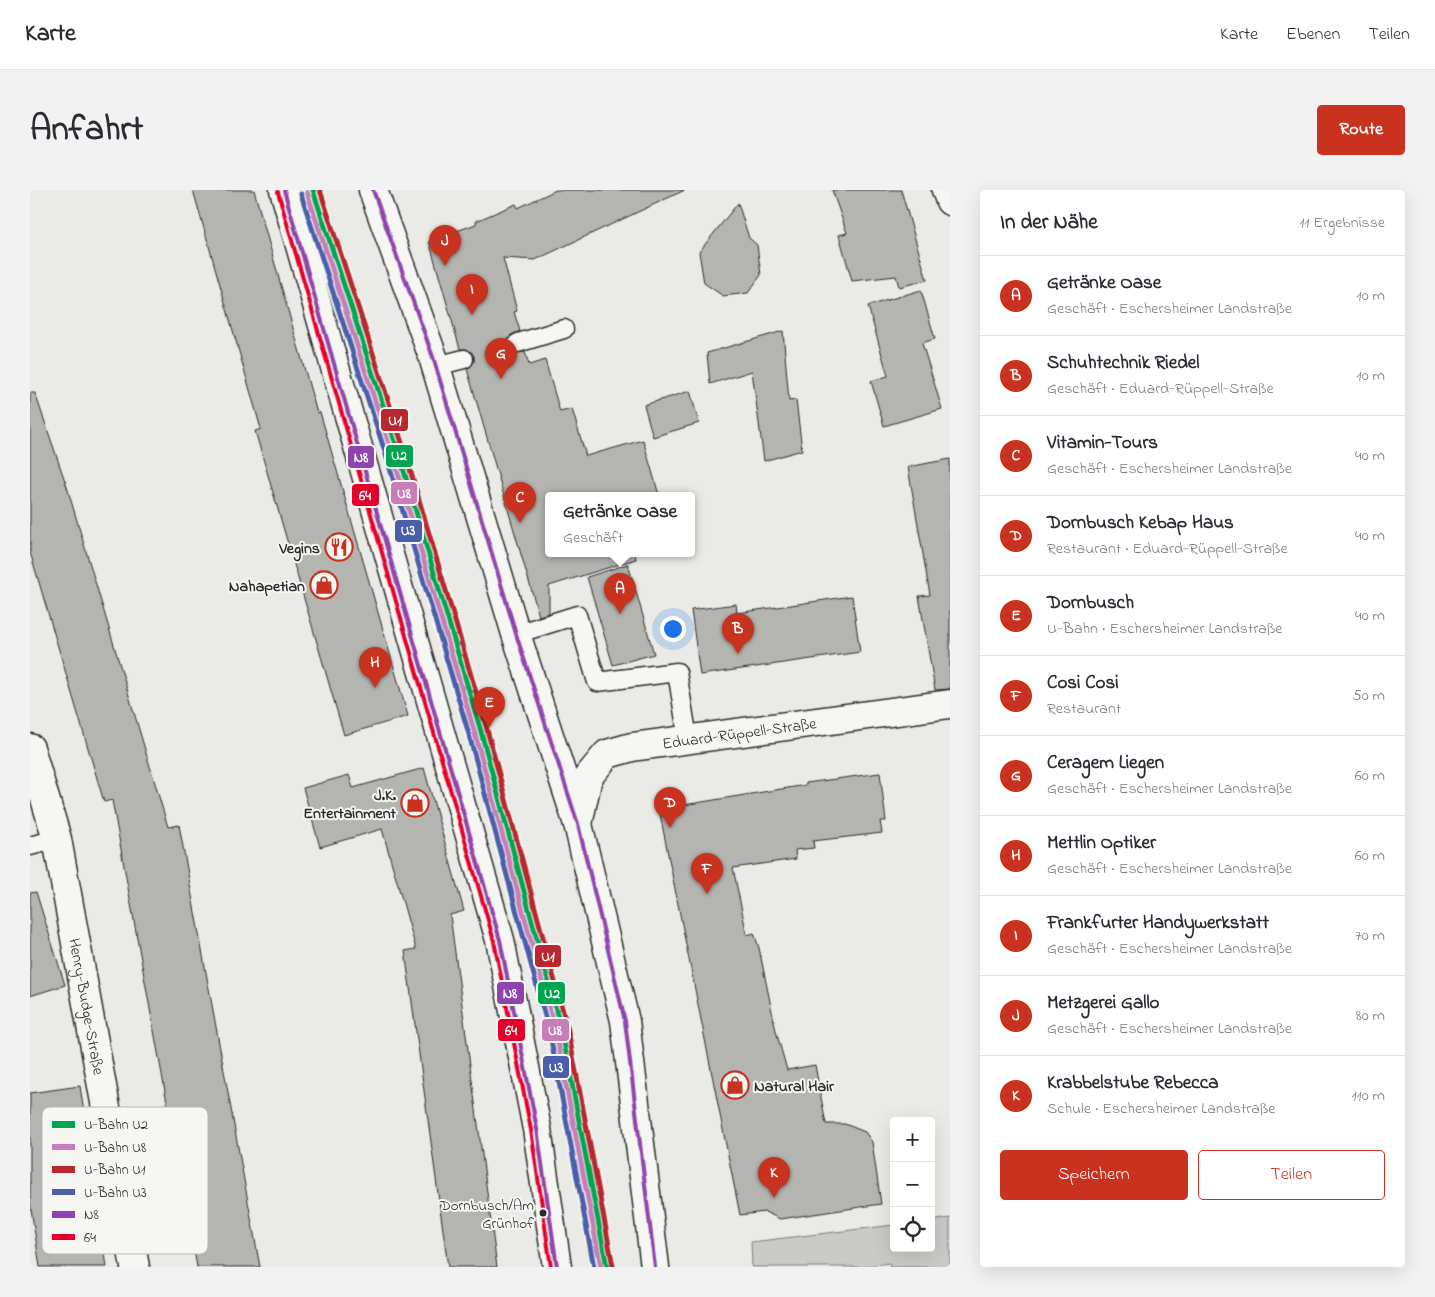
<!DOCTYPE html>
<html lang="de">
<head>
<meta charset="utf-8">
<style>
	body { margin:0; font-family:"Indie Flower",sans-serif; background:#f2f2f3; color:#2b2b33 }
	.controls { position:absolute; right:15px; bottom:15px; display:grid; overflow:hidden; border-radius:5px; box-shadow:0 5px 20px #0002 }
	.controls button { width:45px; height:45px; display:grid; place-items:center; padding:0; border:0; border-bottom:1px solid #e1e1e2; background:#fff; color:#2b2b33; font:25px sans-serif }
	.you { position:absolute; left:642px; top:438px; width:18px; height:18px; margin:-12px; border:4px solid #fff; border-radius:50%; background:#1a73e8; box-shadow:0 0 0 8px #1a73e833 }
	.badge { display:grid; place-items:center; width:32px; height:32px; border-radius:50%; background:#c8321e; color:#fff; font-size:16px; font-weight:700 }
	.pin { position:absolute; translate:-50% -41px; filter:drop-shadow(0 1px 2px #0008) }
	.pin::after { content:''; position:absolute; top:26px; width:18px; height:15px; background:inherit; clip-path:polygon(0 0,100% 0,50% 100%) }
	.popup { position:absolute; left:515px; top:302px; width:150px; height:65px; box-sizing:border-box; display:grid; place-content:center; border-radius:5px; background:#fff; filter:drop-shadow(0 1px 4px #0005); font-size:16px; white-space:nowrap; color:#7c7c81 }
	.popup b { font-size:19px; color:#2b2b33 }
	.popup::after { content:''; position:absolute; left:50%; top:100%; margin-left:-10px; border:10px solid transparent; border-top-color:#fff }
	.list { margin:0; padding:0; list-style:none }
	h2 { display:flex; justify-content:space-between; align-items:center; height:65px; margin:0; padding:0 20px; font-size:21px }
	h2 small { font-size:16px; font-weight:400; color:#7c7c81 }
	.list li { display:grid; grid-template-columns:32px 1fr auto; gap:15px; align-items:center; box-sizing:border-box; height:80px; padding:0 20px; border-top:1px solid #e1e1e2 }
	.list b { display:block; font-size:19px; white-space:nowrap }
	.list p { margin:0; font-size:16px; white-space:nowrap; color:#7c7c81 }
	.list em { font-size:16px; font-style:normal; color:#7c7c81 }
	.actions { display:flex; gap:10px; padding:15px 20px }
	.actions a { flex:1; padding:11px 0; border:1px solid #c8321e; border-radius:5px; text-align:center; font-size:18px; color:#c8321e }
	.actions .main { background:#c8321e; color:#fff }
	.icon { flex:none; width:28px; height:28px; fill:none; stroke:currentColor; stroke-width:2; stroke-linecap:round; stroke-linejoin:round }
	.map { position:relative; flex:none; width:920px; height:1077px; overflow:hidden; border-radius:5px }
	header { display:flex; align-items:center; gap:30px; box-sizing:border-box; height:70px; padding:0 25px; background:#fff; border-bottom:1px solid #e1e1e2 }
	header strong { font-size:24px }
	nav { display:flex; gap:28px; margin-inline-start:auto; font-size:18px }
	.intro { display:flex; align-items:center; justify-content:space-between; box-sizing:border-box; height:120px; padding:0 30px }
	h1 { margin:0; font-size:35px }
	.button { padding:12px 22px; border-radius:5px; background:#c8321e; color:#fff; font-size:18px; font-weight:700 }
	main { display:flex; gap:30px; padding:0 30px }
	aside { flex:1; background:#fff; border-radius:5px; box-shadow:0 5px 20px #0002 }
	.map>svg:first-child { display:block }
</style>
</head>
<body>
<header>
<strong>Karte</strong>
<nav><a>Karte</a><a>Ebenen</a><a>Teilen</a></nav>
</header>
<div class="intro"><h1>Anfahrt</h1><a class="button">Route</a></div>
<main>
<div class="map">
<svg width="920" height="1077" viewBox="0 0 920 1077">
	<rect width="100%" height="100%" fill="#eaeae6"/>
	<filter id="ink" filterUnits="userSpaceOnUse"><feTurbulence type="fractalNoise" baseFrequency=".02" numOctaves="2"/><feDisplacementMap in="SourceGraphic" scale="10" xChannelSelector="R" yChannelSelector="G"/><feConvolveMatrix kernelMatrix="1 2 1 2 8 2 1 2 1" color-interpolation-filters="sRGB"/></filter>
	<g filter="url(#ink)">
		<polygon fill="#cacac7" stroke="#7a7a79" points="920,1028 920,1077 860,1077 859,1073 831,1077 722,1077 721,1052 864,1035 864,1058 901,1058 901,1031"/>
		<g fill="#b4b4b1" stroke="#2b2b2b">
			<polygon points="163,0 224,0 287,223 290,222 378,526 314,545 225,241 231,239"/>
			<polygon points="526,0 655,0 505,70 473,68 487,121 484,122 490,141 481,145 478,150 480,160 486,163 495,162 499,175 515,170 530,222 542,219 556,266 613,250 629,305 519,305 519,363 605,363 606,369 519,396 519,423 509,426 437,179 444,172 444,166 437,159 430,159 399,51 446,34 446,31 486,14 488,18"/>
			<polygon points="802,0 871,0 897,90 869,97 866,86 822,91 809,45 817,43"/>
			<polygon points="708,13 719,48 727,55 731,85 718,103 693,106 674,93 669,62"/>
			<polygon points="891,100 905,149 892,153 912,219 854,236 841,191 858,186 838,116"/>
			<polygon points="753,141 759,211 766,210 772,260 734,271 722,181 680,194 677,163"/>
			<polygon points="660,201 669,233 623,247 614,215"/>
			<polygon points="0,203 5,203 37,297 138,637 149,635 230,1077 167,1077 82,610 74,612 0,362"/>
			<polygon points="920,269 920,499 905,500 889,406 900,405 878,277"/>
			<polygon points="598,374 624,464 583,475 557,387"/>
			<polygon points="822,406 830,462 670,485 661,420 706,414 707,423"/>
			<polygon points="394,578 434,721 420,725 467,1077 418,1077 375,761 386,759 352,639 290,657 273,598 319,585 323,598"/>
			<polygon points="850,583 856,631 850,631 852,643 783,651 784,658 765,660 766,669 703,678 717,745 724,743 729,758 746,841 757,880 785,875 796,934 815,934 835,942 842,952 851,1014 750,1029 735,1022 710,1025 629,619 776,595 776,593"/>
			<polygon points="6,702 35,795 0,806 0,703"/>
			<polygon points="50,896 77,1077 10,1077 0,1012 0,903"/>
		</g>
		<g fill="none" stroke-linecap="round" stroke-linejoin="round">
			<g stroke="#2b2b2b" stroke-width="21">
				<g id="service">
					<polyline points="488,153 534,139"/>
					<polyline points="406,176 434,169"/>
					<polyline points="486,444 547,425 567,492 647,482 658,549"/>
					<polyline points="0,656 27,649"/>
				</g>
			</g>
			<g stroke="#2b2b2b" stroke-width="31">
				<g id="minor">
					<polyline points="916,0 920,11"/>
					<path id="s1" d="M0,558L27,649L105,1077"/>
					<path id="s2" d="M548,634L558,587L577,564L602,557L920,514"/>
				</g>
			</g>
			<g stroke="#2b2b2b" stroke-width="31">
				<g id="primary">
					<polyline points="254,0 470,750 507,939 527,1077"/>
					<polyline points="343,0 403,167 486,444 548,634 595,831 625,1077"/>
				</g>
			</g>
			<use href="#service" stroke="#f6f6f2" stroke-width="18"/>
			<use href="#minor" stroke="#f6f6f2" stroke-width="28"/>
			<use href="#primary" stroke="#f6f6f2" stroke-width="28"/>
			<g stroke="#f6f6f2" stroke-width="8">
				<g id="bus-1">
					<polyline points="254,0 470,750 507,939 527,1077"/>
					<polyline points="343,0 403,167 486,444 548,634 595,831 625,1077"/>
				</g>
			</g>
			<g stroke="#f6f6f2" stroke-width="8">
				<polyline id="bus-2" points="248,2 464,751 501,940 521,1077"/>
			</g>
			<use href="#bus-1" stroke="#8e44ad" stroke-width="4"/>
			<use href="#bus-2" stroke="#e4002b" stroke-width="4"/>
			<g stroke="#f6f6f2" stroke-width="9">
				<polyline id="metro-1" points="283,0 368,261 450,538 532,842 577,1077"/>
			</g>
			<g stroke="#f6f6f2" stroke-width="9">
				<polyline id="metro-2" points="277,2 362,263 444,540 526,843 571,1077"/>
			</g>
			<g stroke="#f6f6f2" stroke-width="9">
				<polyline id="metro-3" points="290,0 374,259 456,536 538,840 583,1076"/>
			</g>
			<g stroke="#f6f6f2" stroke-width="9">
				<polyline id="metro-4" points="271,4 356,265 438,541 520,845 564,1077"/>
			</g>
			<use href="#metro-1" stroke="#00a54f" stroke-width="5"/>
			<use href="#metro-2" stroke="#c77db5" stroke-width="5"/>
			<use href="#metro-3" stroke="#b8282e" stroke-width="5"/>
			<use href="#metro-4" stroke="#4a5eaa" stroke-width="5"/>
		</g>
	</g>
	<defs>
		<g id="restaurant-ring" transform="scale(1.4375)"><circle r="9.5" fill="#f6f6f2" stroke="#c8321e" stroke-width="1.5"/><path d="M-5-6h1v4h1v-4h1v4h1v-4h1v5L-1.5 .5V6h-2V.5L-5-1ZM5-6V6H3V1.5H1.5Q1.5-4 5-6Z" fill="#c8321e"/></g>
		<g id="shop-ring" transform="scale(1.4375)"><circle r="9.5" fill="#f6f6f2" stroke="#c8321e" stroke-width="1.5"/><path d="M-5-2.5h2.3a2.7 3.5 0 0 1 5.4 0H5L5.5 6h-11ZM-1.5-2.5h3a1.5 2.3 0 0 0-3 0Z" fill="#c8321e"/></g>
	</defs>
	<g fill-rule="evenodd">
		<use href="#restaurant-ring" x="309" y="357"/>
		<use href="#shop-ring" x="294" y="395"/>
		<use href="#shop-ring" x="385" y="613"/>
		<use href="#shop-ring" x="705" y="895"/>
	</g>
	<circle fill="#2b2b2b" stroke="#f6f6f2" stroke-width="2" cx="513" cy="1023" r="4.5"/>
	<g text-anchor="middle" stroke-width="4" stroke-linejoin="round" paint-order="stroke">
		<g font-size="15" fill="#2b2b2b" stroke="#f6f6f2" text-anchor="end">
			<text x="504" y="1020">Dornbusch/Am<tspan x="504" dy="18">Grünhof</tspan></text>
		</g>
		<g font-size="16" font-weight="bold" fill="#2b2b2b" stroke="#f6f6f2" text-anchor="end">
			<text x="290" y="363">Vegins</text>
			<text x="275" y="401">Nahapetian</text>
			<text x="366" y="610">J.K.<tspan x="366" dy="18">Entertainment</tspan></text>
			<text x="724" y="901" text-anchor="start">Natural Hair</text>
		</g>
		<g font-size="16" fill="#2b2b2b" stroke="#f6f6f2">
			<text dy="6" stroke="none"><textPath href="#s2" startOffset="212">Eduard-Rüppell-Straße</textPath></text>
			<text dy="6" stroke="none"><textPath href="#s1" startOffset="265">Henry-Budge-Straße</textPath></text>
		</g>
	</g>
	<rect x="12" y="917" width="166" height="147" rx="8" fill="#f6f6f2" stroke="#b9b9b6" stroke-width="1"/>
	<rect x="22" y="931" width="23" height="7" fill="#00a54f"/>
	<rect x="22" y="954" width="23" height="6" fill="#c77db5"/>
	<rect x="22" y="976" width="23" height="7" fill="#b8282e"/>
	<rect x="22" y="999" width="23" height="6" fill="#4a5eaa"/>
	<rect x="22" y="1021" width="23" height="7" fill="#8e44ad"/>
	<rect x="22" y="1044" width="23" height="6" fill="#e4002b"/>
	<g font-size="14" fill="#2b2b2b">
		<text x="54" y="939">U-Bahn U2</text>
		<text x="54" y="962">U-Bahn U8</text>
		<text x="54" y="984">U-Bahn U1</text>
		<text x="54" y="1007">U-Bahn U3</text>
		<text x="54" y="1029">N8</text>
		<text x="54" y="1052">64</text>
	</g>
	<g stroke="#f6f6f2" stroke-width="2">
		<rect x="350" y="218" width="29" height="24" rx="5" fill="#b8282e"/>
		<rect x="355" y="254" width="29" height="24" rx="5" fill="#00a54f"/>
		<rect x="317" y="255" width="28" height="24" rx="5" fill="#8e44ad"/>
		<rect x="360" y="291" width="28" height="24" rx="5" fill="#c77db5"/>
		<rect x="321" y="293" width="29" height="24" rx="5" fill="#e4002b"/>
		<rect x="364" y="329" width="29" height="24" rx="5" fill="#4a5eaa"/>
		<rect x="504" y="754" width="28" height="24" rx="5" fill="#b8282e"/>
		<rect x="466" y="791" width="29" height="24" rx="5" fill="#8e44ad"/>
		<rect x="507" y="791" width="29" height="24" rx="5" fill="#00a54f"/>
		<rect x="511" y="828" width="29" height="24" rx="5" fill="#c77db5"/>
		<rect x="467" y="828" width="29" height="24" rx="5" fill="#e4002b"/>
		<rect x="512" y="865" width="28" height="24" rx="5" fill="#4a5eaa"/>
	</g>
	<g font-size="14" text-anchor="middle" font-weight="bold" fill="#fff">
		<text x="365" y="235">U1</text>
		<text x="369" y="270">U2</text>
		<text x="331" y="272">N8</text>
		<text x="374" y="308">U8</text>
		<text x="335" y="310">64</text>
		<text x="378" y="345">U3</text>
		<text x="518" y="771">U1</text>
		<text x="480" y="808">N8</text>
		<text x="522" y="808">U2</text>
		<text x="525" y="845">U8</text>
		<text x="481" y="845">64</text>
		<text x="526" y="882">U3</text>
	</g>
</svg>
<div class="controls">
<button>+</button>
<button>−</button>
<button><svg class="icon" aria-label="locate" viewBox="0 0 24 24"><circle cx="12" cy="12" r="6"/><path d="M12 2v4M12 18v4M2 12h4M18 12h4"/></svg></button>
</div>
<div class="you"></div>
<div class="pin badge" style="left:590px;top:424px">A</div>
<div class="popup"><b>Getränke Oase</b>Geschäft</div>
<div class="pin badge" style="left:708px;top:464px">B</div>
<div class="pin badge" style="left:490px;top:333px">C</div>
<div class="pin badge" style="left:640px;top:638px">D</div>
<div class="pin badge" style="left:459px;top:538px">E</div>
<div class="pin badge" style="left:677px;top:704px">F</div>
<div class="pin badge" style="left:471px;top:189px">G</div>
<div class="pin badge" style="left:345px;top:498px">H</div>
<div class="pin badge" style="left:442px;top:125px">I</div>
<div class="pin badge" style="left:415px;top:76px">J</div>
<div class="pin badge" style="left:744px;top:1008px">K</div>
</div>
<aside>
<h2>In der Nähe<small>11 Ergebnisse</small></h2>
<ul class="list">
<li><span class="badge">A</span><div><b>Getränke Oase</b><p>Geschäft · Eschersheimer Landstraße</p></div><em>10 m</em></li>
<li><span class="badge">B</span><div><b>Schuhtechnik Riedel</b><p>Geschäft · Eduard-Rüppell-Straße</p></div><em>10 m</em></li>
<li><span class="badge">C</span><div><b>Vitamin-Tours</b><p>Geschäft · Eschersheimer Landstraße</p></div><em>40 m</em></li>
<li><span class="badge">D</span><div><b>Dornbusch Kebap Haus</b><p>Restaurant · Eduard-Rüppell-Straße</p></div><em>40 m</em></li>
<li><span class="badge">E</span><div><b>Dornbusch</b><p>U-Bahn · Eschersheimer Landstraße</p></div><em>40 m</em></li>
<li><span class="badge">F</span><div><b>Cosi Cosi</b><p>Restaurant</p></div><em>50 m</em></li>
<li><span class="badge">G</span><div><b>Ceragem Liegen</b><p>Geschäft · Eschersheimer Landstraße</p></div><em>60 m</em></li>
<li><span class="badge">H</span><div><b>Mettlin Optiker</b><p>Geschäft · Eschersheimer Landstraße</p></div><em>60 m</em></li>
<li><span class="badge">I</span><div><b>Frankfurter Handywerkstatt</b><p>Geschäft · Eschersheimer Landstraße</p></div><em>70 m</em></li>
<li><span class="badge">J</span><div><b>Metzgerei Gallo</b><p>Geschäft · Eschersheimer Landstraße</p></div><em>80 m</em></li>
<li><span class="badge">K</span><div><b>Krabbelstube Rebecca</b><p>Schule · Eschersheimer Landstraße</p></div><em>110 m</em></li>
</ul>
<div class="actions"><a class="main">Speichern</a><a>Teilen</a></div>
</aside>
</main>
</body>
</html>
